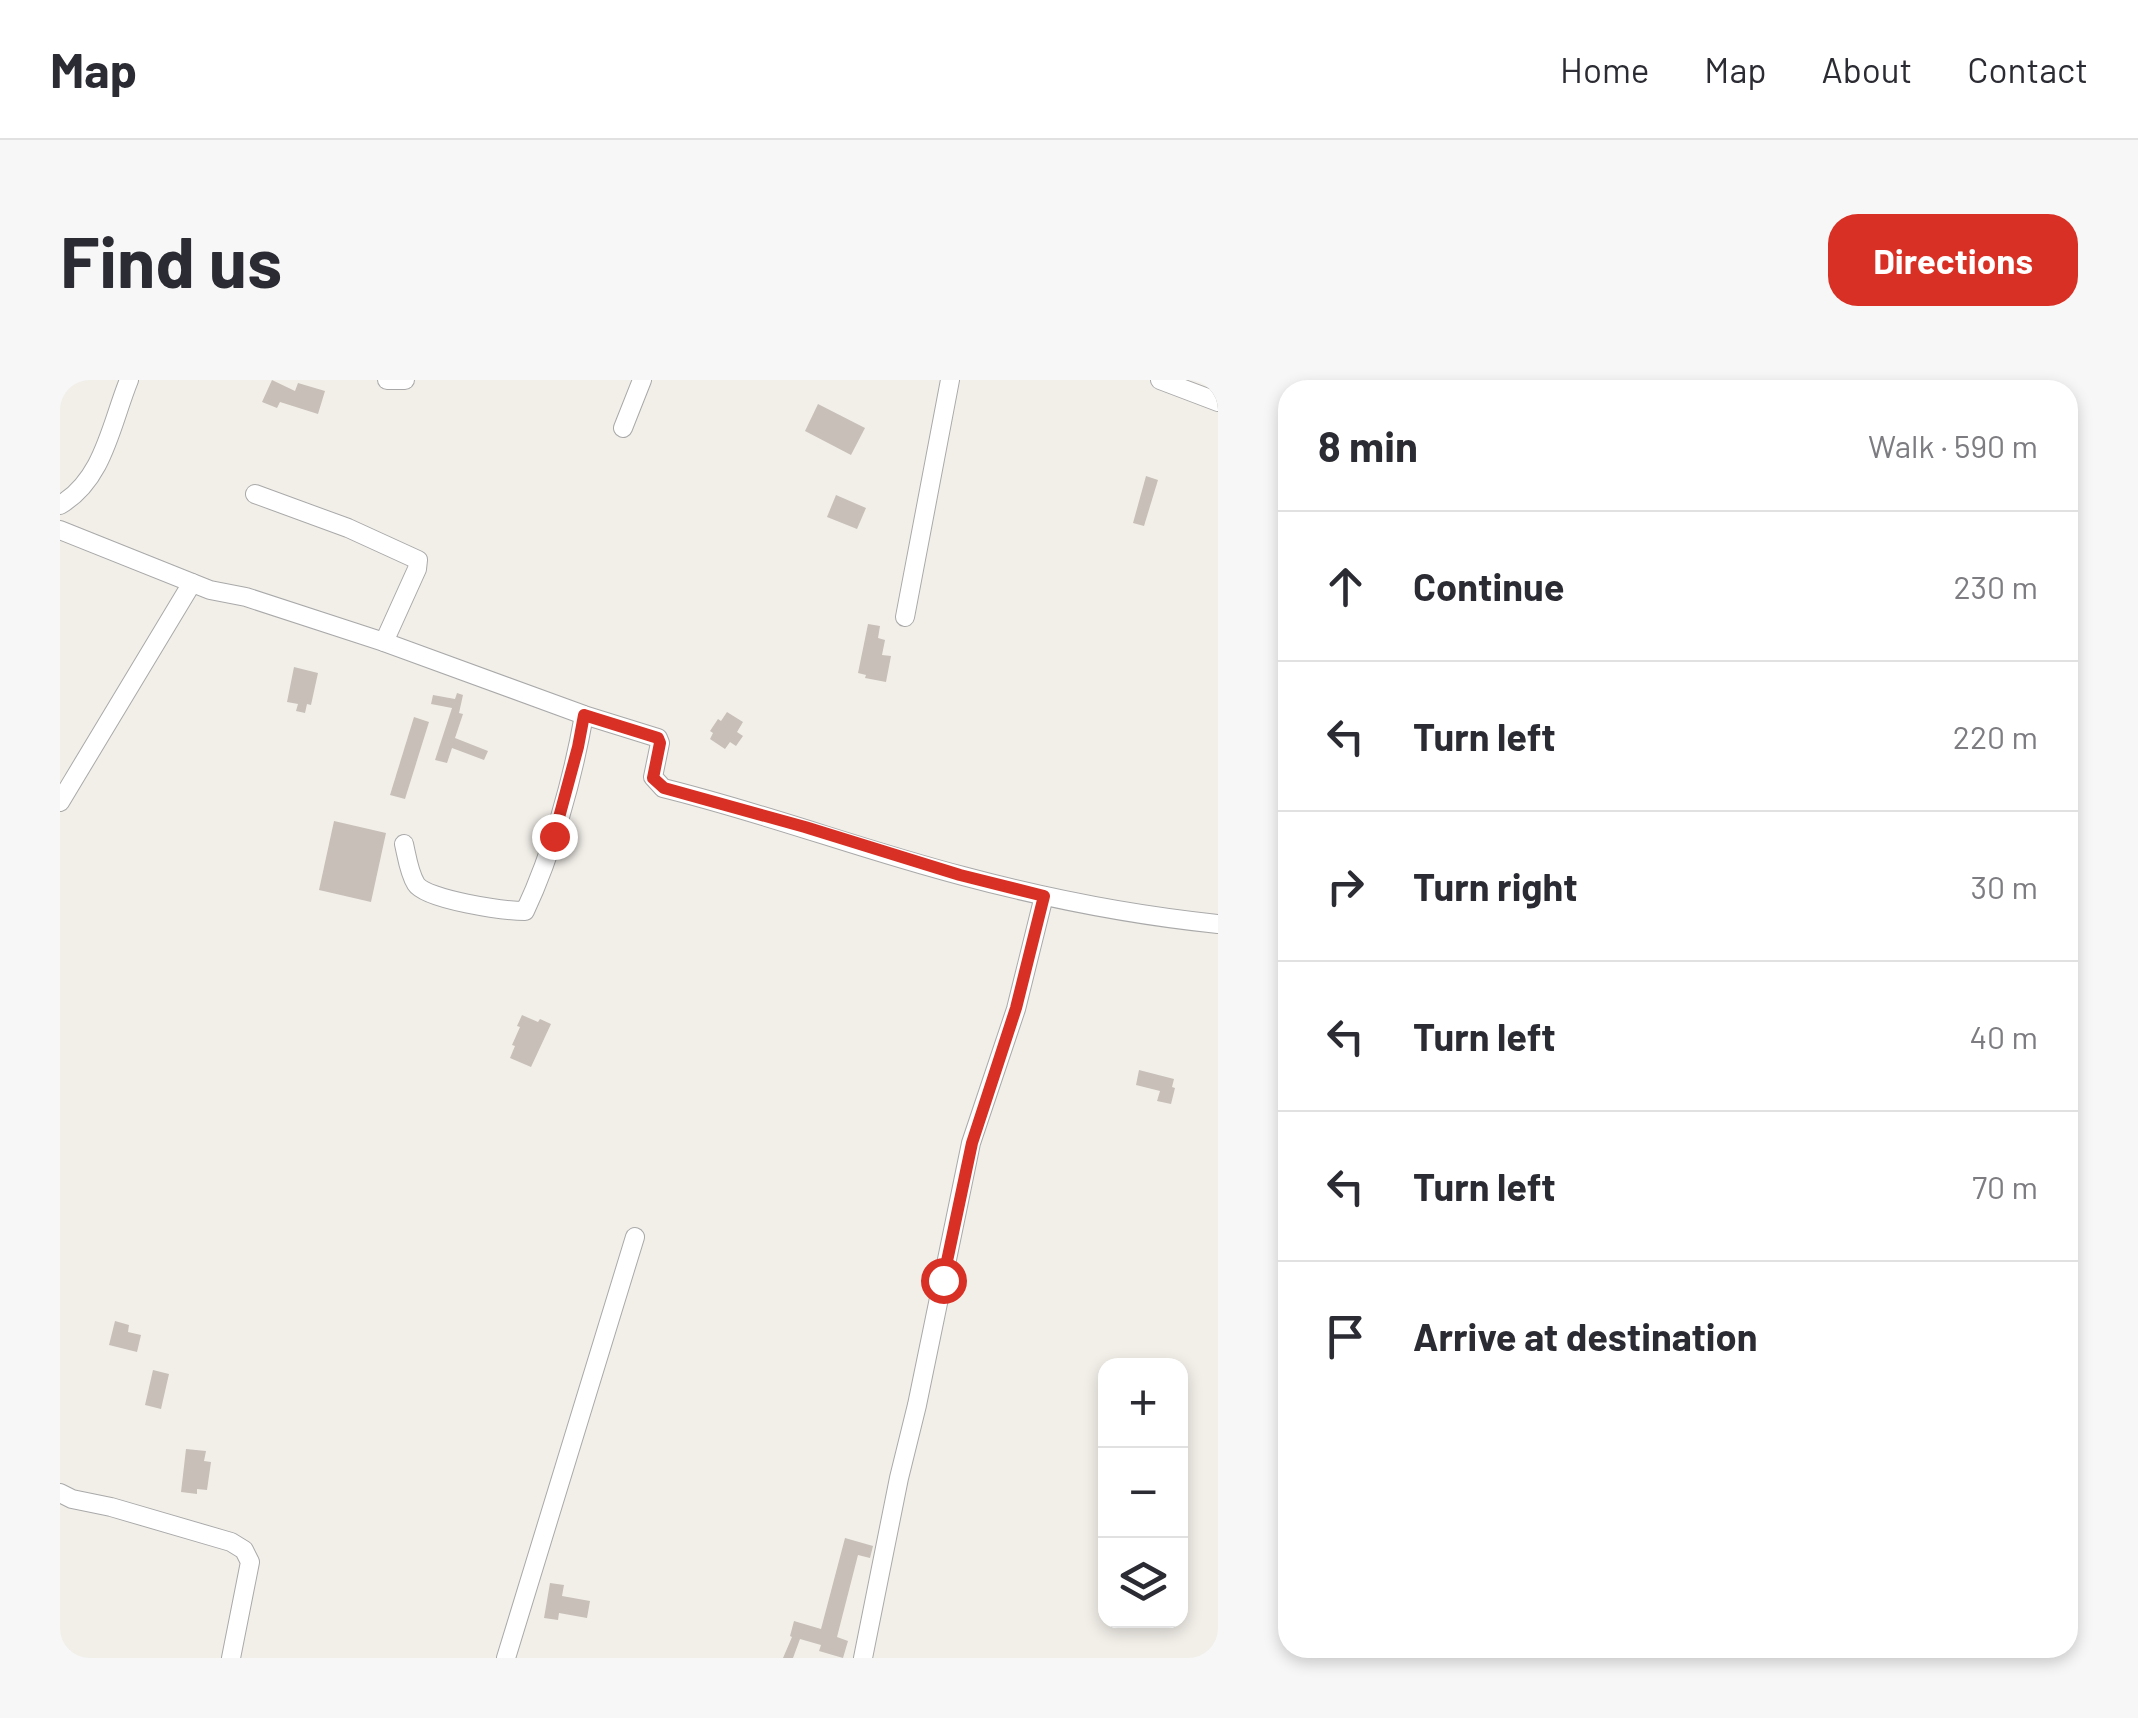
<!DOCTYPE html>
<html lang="en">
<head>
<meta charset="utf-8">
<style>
	body { margin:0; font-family:Barlow,sans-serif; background:#f7f7f7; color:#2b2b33 }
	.controls { position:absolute; right:30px; bottom:30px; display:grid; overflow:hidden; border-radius:20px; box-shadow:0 5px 15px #0003 }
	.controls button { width:90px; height:90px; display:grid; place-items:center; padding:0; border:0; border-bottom:2px solid #e1e1e2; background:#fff; color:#2b2b33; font:50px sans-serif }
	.stop { position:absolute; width:30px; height:30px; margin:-22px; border:8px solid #d93025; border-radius:50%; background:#fff }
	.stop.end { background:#d93025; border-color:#fff; box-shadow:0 2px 10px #0008 }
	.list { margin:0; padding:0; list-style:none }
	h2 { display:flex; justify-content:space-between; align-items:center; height:130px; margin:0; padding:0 40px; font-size:42px }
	h2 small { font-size:32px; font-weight:400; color:#7c7c81 }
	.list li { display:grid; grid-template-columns:65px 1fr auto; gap:30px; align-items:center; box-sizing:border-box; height:150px; padding:0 40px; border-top:2px solid #e1e1e2 }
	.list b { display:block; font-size:38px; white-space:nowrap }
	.list em { font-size:32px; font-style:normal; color:#7c7c81 }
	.icon { flex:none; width:55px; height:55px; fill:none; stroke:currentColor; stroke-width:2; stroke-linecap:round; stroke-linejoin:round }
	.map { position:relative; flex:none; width:1158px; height:1278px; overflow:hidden; border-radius:30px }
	header { display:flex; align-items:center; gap:60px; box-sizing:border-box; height:140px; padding:0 50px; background:#fff; border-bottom:2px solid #e1e1e2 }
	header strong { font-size:48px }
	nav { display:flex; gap:55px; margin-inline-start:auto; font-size:35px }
	.intro { display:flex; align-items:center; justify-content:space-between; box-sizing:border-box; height:240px; padding:0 60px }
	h1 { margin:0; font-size:70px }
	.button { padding:25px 45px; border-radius:30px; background:#d93025; color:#fff; font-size:35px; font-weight:700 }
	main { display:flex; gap:60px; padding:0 60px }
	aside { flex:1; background:#fff; border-radius:30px; box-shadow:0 5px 15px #0003 }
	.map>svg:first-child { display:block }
</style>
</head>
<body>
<header>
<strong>Map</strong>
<nav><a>Home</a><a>Map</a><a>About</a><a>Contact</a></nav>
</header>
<div class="intro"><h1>Find us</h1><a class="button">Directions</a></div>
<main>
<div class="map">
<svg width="1158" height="1278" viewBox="0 0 1158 1278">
	<rect width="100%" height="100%" fill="#f2efe9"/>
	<g fill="#c7bfb8">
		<polygon points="212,0 235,11 238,3 265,11 258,34 220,22 217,28 202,22"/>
		<polygon points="758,24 805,48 791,75 745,51"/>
		<polygon points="1086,96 1098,100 1084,146 1073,143"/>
		<polygon points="776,115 806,128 797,149 767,137"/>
		<polygon points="808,244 820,246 818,258 825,260 822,275 831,276 826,302 805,298 806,295 798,293"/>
		<polygon points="234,287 258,293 251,325 247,324 245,333 236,331 238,324 227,322"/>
		<polygon points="397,313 403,315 399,333 403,334 395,358 428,371 424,380 392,368 387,383 375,380 392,328 371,324 373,315 395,319"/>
		<polygon points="667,332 683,342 677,352 683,356 676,366 670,362 665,369 650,359 653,353 650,351 658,339 661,341"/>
		<polygon points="354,337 369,342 345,419 330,415"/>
		<polygon points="274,441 326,453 311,522 259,510"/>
		<polygon points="462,635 478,642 480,639 491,644 471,687 450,678 455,666 452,665 460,647 457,646"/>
		<polygon points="1079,690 1114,699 1112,707 1115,708 1111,724 1097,721 1100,711 1076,705"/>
		<polygon points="55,941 69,945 68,952 81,955 77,972 49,965"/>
		<polygon points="93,990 109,994 101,1029 85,1025"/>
		<polygon points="126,1069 146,1071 144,1081 151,1082 147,1110 137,1109 137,1114 121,1112"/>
		<polygon points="785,1158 813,1166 810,1178 798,1175 777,1257 788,1261 783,1278 759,1271 761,1265 740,1259 733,1278 723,1278 732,1257 730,1256 734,1241 761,1249"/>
		<polygon points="490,1203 504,1205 502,1216 530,1221 527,1238 499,1233 498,1240 484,1238"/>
	</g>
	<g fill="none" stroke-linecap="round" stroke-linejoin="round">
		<g stroke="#a9a9a9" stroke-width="20">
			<g id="minor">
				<polyline points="327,0 345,0"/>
				<polyline points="1100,0 1158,22"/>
				<polyline points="563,48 582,0"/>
				<polyline points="195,114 288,148 358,180 357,189 324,262"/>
				<path d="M0,125C44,99 51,44 69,0"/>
				<path d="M0,150L150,210L186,217L324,262L524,335L598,358L600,363L593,397L603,408C705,433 803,470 903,496C989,519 1070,535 1158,544"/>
				<polyline points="845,237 890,0"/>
				<polyline points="0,422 132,203"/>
				<path d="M344,464C347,477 349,493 356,504C366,520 445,531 465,531C492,474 513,398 524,335"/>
				<polyline points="0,1113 12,1119 51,1127 171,1162 184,1170 190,1182 171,1278"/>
				<polyline points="446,1278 575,857"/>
				<polyline points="803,1278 839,1098 857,1025 911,763 956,629 984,516"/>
				<polyline points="1156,1278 1158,1277"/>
			</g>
		</g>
		<use href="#minor" stroke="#fff" stroke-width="18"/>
	</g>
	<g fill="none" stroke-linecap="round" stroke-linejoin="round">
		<polyline stroke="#d93025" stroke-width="12" points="494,456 518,367 524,335 598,358 600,363 593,398 604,408 745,447 900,495 984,516 956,628 912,763 883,900"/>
	</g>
</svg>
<div class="controls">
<button>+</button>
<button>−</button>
<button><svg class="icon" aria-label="layers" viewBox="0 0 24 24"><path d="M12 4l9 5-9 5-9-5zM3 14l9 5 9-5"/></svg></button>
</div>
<div class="stop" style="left:883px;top:900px"></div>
<div class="stop end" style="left:494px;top:456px"></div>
</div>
<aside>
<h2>8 min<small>Walk · 590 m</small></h2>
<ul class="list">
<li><svg class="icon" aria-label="ahead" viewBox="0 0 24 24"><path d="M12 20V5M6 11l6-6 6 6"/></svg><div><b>Continue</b></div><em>230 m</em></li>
<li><svg class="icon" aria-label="left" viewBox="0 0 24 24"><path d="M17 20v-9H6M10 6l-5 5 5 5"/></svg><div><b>Turn left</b></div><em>220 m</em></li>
<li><svg class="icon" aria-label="right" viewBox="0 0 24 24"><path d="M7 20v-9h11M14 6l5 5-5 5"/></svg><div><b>Turn right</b></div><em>30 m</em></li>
<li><svg class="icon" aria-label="left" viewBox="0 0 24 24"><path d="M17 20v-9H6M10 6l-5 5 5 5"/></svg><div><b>Turn left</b></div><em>40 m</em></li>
<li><svg class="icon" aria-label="left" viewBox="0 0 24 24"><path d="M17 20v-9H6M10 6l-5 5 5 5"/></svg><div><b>Turn left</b></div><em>70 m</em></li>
<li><svg class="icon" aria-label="arrive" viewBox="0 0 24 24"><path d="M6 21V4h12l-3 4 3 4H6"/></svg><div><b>Arrive at destination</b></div></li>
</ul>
</aside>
</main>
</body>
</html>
